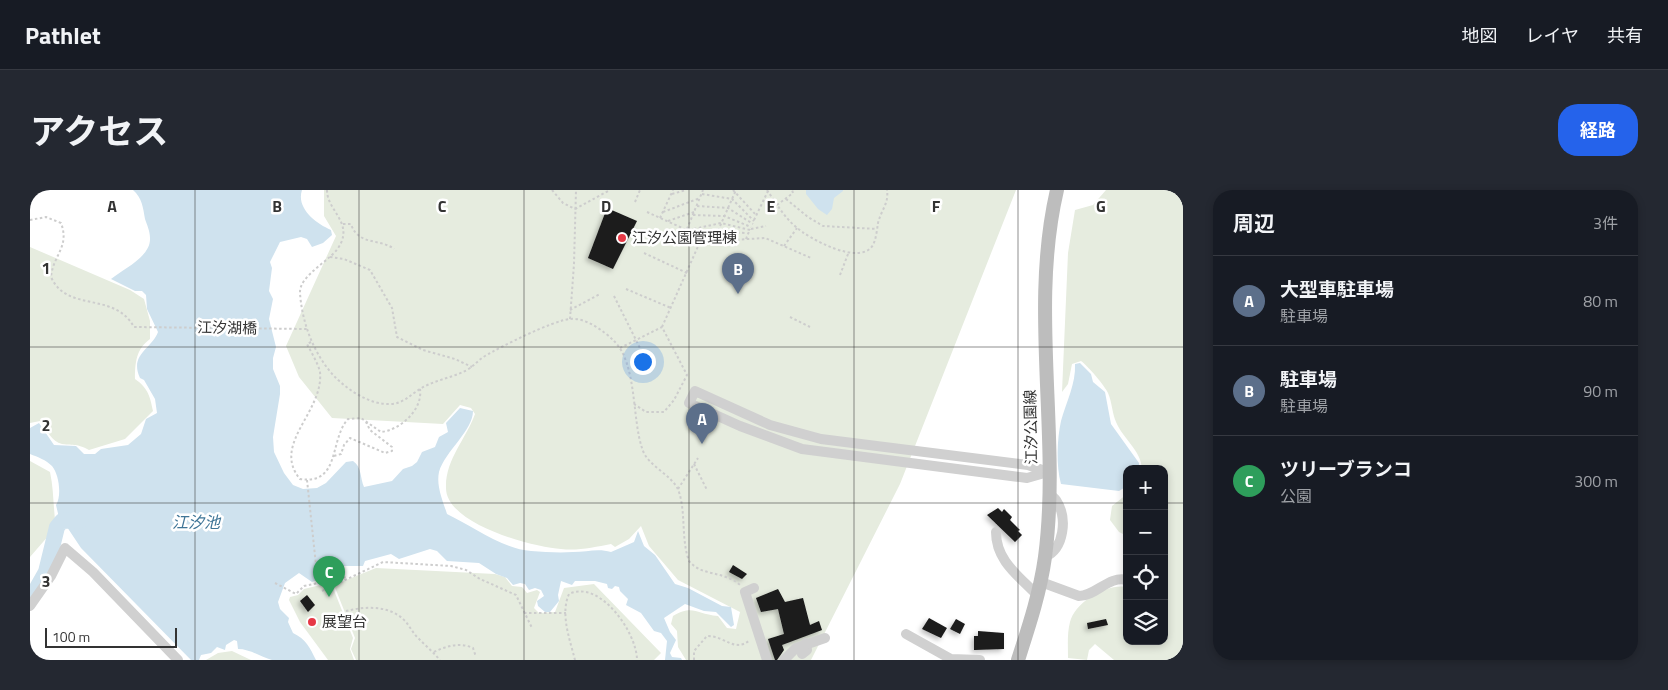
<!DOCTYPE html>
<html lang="ja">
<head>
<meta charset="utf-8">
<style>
	body { margin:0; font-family:"Titillium Web","Noto Sans JP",sans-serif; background:#242831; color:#f1f3f6 }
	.controls { position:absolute; right:15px; bottom:15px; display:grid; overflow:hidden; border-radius:10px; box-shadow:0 2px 8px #0003 }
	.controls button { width:45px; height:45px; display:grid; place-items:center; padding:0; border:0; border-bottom:1px solid #363941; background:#171b24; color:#f1f3f6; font:25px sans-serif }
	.scale { position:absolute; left:15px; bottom:12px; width:132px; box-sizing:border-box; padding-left:5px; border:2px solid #333; border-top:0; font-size:14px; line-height:18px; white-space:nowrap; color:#333; -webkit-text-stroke:4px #fff; paint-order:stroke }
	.you { position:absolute; left:612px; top:171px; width:18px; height:18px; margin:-12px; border:4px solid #fff; border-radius:50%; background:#1a73e8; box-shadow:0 0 0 8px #1a73e833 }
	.badge { display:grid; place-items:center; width:32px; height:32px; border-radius:50%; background:#2563eb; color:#fff; font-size:16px; font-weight:700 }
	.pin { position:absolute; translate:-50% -41px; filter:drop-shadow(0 1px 2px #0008) }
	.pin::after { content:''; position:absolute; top:26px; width:18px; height:15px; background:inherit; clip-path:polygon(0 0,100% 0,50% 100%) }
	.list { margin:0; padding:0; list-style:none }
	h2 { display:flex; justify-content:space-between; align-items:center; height:65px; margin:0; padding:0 20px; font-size:21px }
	h2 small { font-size:16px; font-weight:400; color:#9ea1a6 }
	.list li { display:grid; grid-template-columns:32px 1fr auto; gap:15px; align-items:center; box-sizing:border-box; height:90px; padding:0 20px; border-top:1px solid #363941 }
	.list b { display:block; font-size:19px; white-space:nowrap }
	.list p { margin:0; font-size:16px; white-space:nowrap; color:#9ea1a6 }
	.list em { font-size:16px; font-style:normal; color:#9ea1a6 }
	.icon { flex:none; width:28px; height:28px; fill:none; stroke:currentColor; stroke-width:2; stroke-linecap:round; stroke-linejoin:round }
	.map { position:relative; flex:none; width:1153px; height:470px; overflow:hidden; border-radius:20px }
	header { display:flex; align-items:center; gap:30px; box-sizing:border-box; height:70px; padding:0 25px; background:#171b24; border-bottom:1px solid #363941 }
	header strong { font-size:24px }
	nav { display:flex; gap:28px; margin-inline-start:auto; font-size:18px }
	.intro { display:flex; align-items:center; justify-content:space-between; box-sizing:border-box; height:120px; padding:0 30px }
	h1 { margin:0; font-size:35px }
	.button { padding:12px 22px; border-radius:20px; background:#2563eb; color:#fff; font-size:18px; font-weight:700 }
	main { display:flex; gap:30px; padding:0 30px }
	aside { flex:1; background:#171b24; border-radius:20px; box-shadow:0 2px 8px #0003 }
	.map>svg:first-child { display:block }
</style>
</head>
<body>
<header>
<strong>Pathlet</strong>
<nav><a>地図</a><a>レイヤ</a><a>共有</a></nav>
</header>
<div class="intro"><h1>アクセス</h1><a class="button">経路</a></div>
<main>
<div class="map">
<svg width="1153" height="470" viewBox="0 0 1153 470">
	<defs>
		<filter id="shadow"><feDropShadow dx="-2.5" dy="2.5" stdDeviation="2.5" flood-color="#0004"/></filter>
	</defs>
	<rect width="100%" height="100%" fill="#fff"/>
	<g fill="#e6ecdf">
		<path d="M294,0H986L870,294L781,470H656L648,457L647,441L641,434L643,426C663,414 666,424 688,426L697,438L706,439L710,422L648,390L619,356L611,336L599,349L585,357L581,354C565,357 548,361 531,359C502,357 416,334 416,298C415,270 436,249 445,224L441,218L430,215L413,234L302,228L269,187L256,156L306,46L294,26Z"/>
		<path d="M1076,0H1153V470H1084L1065,454L1059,460L1057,470L1038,468C1038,457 1037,443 1040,432C1045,412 1077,393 1097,397V451H1134V279H1112C1111,260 1093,249 1086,232C1082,223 1082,212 1078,203C1075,196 1058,176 1051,171L1042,174L1038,194L1032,202L1038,63L1045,20L1063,15Z"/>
		<path d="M0,57L100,100L114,109L120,131V149C106,159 105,173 105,189C118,198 120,206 123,221L95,249L59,260C46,253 45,256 32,254C22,252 16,239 10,231L0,233Z"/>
		<path d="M0,271L20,282C24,300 23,318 26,337L0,367Z"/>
		<polygon points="1097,304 1097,346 1089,342 1080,330 1082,316"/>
		<polygon points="346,378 465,384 475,387 482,396 492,397 497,403 507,400 510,402 504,418 509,423 525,422 534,398 564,394 631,463 624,470 326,470 321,459 325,448 304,395"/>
		<polygon points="299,393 303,398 323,448 320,459 324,470 298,470 270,432 259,410 260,407 268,405 274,399"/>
		<polygon points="202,461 221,470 176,470 188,463"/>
	</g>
	<g fill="#cfe2ee">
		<path d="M103,0H272C266,18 285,33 301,40L302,45L293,53L282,57L277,49L271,47L250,52L240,72L242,78L239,101L243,109L239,129L246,157L243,168V179L250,196V204L243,247L244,262L254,283L263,295L273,299L287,298L296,293L316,272L323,271C332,277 330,288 334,297L362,291L373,279L382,276L387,272L392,262L405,257L409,247L418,242L416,233L430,218L443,221C443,241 415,261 409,282C406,296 413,311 417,324C442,336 473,359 501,361C515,362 529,363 543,362C557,362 568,358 581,362L604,352L608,341L614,356L625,365L645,394L658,398L692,416L701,417L704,435L701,437L686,422L674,421L655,414L634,428L640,442L646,450L640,463L642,467L651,468L652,470H635L637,451L631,443L624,441L611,423L596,415L598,409L590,401L589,397L585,396L582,399L578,398L577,394L565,391H545L542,395L531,391L528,405L529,411L520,422H515L508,416L507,411L514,406L511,400L505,398L499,400L495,394L490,393L483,395L477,388L466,384L449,373L417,371L407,361L400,359L369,369L361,364L335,371L333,376H301L302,385L282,392L269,383L255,393L248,412L250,419L259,428L258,432L263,443C276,449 280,458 286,470C273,470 255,470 242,470C231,467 220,459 208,459L207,451L204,450L196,455L195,460L187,457L181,463L171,465L169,470H161L51,358L35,334L31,336L26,315C32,306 29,284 22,276C16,270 8,267 0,264V238L9,233L24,255L46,256L54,264H65L71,259L98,255L111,244L116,229L127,223L125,209L114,190L110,188C99,164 122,159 128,142L117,119L116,105L112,101H105L81,89C93,79 121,67 120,48C120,41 117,35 115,29C113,17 112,8 103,0Z"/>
		<polygon points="776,0 813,0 813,1 804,8 802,19 797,25 788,19 776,4"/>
		<path d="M1050,173L1061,184L1063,192L1075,202L1081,234L1109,273V279H1097V296L1089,301L1031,294C1026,276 1027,249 1031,231C1036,212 1046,194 1045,174Z"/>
	</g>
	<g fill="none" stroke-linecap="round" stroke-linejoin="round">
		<polyline stroke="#cfe2ee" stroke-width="16" points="3,405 16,382 27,337 32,331 51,330"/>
	</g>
	<g fill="#1a1a1a" filter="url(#shadow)">
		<polygon points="577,18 607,31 583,79 558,68"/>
		<polygon points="968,318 972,322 974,319 982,327 980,330 990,340 988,341 992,345 985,352 957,325"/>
		<polygon points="703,375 717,384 712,389 699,382"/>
		<polygon points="748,399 755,412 773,408 780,435 789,431 792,440 752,455 754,460 747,470 745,470 738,449 754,444 748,419 731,422 726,408"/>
		<polygon points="277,405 285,415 278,422 270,411"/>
		<polygon points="899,428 917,438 911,448 892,439"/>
		<polygon points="926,429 935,434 930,444 920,439"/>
		<polygon points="1076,429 1078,435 1058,439 1057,433"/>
		<polygon points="948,441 974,443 974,459 944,460 944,446 948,446"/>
	</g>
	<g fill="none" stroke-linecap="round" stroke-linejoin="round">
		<g stroke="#cdcdcd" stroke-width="2" stroke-dasharray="2.5 2.5" stroke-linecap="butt">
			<path d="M297,0C297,20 321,31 311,53C304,70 269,84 270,103C272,133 284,165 305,187C318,200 340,215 360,214C373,214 380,205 390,199C404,190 422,188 437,180C444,176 448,170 455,166C470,157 524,130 540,129C555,127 574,141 584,151C607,173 602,229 612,258C617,277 643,284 649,302C656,324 651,349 659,371C672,387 693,380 710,395"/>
			<polyline points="522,0 533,13 545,19"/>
			<polyline points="703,0 726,25"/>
			<path d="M737,0C746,13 754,27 766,37C778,48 830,77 843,55C846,49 847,40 848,33C851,20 859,14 857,0"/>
			<polyline points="642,4 656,0"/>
			<polyline points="672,4 702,9 724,31"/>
			<polyline points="756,9 778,27 793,36 847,39"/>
			<polyline points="605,12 610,0"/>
			<polyline points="747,15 763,3 762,0"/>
			<polyline points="667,16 698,18 723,34"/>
			<polyline points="545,19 580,0"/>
			<polyline points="617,22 683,52 706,0"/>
			<polyline points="633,22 670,8"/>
			<polyline points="663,25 694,26 721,37"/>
			<polyline points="630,28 643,0"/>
			<path d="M0,30L16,27L31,33C40,57 23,65 21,87C37,123 84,101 104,137L277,139"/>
			<polyline points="724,30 738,1"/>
			<polyline points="638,31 664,22"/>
			<path d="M313,34H321C328,56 350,48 364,59"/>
			<polyline points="657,39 673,0"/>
			<polyline points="721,39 736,36"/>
			<polyline points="659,40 691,33 720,40"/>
			<polyline points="687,42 717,43"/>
			<polyline points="670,45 689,39"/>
			<polyline points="716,49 720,39"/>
			<polyline points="754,56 767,38"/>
			<polyline points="614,63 657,83"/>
			<polyline points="300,67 314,69 340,80 362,118 367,147 393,160 425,169 442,177"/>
			<polyline points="810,85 818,64"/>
			<polyline points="596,99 641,118"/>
			<polyline points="584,106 618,174"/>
			<polyline points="540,120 570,104"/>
			<polyline points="760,127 780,137"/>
			<polyline points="540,129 544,74 546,0"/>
			<polyline points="632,137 670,52 735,48 781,68"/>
			<path d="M281,152L277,154C281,162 288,173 290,182C294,222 241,254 270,289C311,295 299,250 318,229L331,228L351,242C370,240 393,220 390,199"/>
			<polyline points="590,158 632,137 657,185 644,210 634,222 616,222 604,214"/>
			<polyline points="304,266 311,264 314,255 320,248 355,263 362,261 362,257 340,240 336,232"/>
			<polyline points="664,274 677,300"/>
			<polyline points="277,290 288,394"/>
			<polyline points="648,299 668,268"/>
			<polyline points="245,393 266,404 274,396 317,387"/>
			<polyline points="292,401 353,372 421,376 436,380 450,389 486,405 502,438"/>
			<path d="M316,421C336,416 361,415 376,432C380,437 383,443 388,448C395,455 403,462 410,470"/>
			<polyline points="494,423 536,423"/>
			<polyline points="311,431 319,427"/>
			<path d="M404,462C416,456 430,452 443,458L446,467"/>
			<path d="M545,470C540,450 530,424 539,404C570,389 607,443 607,470"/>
			<path d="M664,470V461L677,446C696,446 704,463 720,450"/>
		</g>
		<g stroke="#d0d0d0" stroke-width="10">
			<polygon points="665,201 740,235 791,249 998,275 1018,282 997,288 772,259 710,236 659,213"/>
			<path d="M966,342C966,371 989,386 1007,405"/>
			<path d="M1015,367C1034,359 1038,328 1026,310C1024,307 1020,305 1018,302"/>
			<path d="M1011,392L1049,406C1066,406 1079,385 1097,390"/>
			<polyline points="724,398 715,402 737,470"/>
			<polyline points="0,416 21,386 35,358 63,382 148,470"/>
			<polyline points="876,444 921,469 950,470"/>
			<polyline points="772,464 777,460 776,453"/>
			<polyline points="754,470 766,458 795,448"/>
		</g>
		<path stroke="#bdbdbd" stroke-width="14" d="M988,470C999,436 1010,403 1015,367C1031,246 999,120 1027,0"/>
	</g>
	<path fill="none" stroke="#333" stroke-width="1" stroke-opacity="0.55" d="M165,0V470M329,0V470M494,0V470M659,0V470M824,0V470M988,0V470M0,157H1153M0,313H1097M1134,313H1153"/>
	<g fill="#e63946" stroke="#fff" stroke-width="2">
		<circle cx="592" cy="48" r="5"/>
		<circle cx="282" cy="432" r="5"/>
	</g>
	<g text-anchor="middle" stroke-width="5" stroke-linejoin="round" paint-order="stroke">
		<g font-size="15" fill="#333" stroke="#fff" text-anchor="start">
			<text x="602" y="53">江汐公園管理棟</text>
			<text x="292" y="437">展望台</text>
		</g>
		<g font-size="15" fill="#333" stroke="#fff">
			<text transform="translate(197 138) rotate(1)" y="5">江汐湖橋</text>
			<text transform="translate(1001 237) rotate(-91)" y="5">江汐公園線</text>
		</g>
		<g font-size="16" font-style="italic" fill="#3f7597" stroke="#fff">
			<text x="166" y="338">江汐池</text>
		</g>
	</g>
	<g font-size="16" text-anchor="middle" font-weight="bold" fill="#333" stroke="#fff" stroke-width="5" stroke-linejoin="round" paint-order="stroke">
		<text x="82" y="22">A</text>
		<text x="247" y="22">B</text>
		<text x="412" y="22">C</text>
		<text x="576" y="22">D</text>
		<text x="741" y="22">E</text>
		<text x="906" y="22">F</text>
		<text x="1071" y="22">G</text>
		<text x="16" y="84">1</text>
		<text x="16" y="241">2</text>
		<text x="16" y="397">3</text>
	</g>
</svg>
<div class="controls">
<button>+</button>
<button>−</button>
<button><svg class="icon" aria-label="locate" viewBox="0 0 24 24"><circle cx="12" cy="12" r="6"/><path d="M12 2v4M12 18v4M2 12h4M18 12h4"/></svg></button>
<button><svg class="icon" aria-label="layers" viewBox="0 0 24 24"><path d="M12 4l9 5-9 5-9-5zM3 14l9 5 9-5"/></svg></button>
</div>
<div class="scale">100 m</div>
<div class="you"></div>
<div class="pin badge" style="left:672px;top:254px;background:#5c6f8a">A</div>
<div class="pin badge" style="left:708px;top:104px;background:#5c6f8a">B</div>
<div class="pin badge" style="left:299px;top:407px;background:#2e9e5b">C</div>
</div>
<aside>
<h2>周辺<small>3件</small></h2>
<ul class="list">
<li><span class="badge" style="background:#5c6f8a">A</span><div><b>大型車駐車場</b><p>駐車場</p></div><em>80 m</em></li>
<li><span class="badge" style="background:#5c6f8a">B</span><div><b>駐車場</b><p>駐車場</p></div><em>90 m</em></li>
<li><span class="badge" style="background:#2e9e5b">C</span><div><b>ツリーブランコ</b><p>公園</p></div><em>300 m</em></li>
</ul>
</aside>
</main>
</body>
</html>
